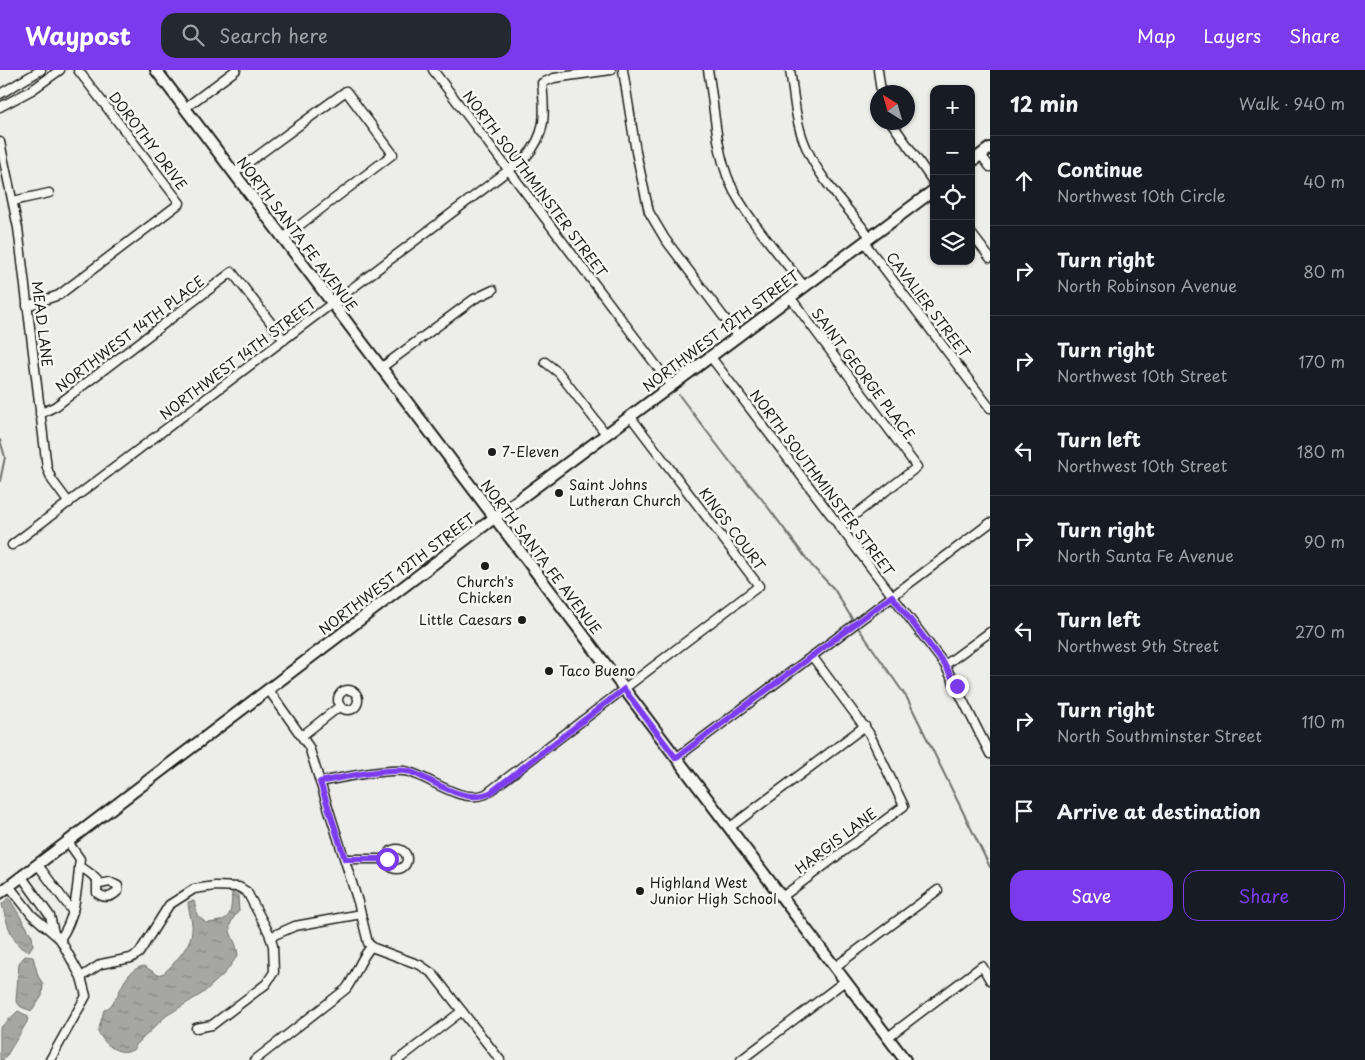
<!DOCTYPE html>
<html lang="en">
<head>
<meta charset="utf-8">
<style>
	body { margin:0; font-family:"Playpen Sans",sans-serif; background:#242831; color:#f1f3f6 }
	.controls { position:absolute; right:15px; top:15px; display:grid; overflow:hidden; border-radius:10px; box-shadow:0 1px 4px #0004 }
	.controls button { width:45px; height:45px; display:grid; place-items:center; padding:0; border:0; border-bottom:1px solid #363941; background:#171b24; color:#f1f3f6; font:25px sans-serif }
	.compass { position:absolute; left:870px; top:15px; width:45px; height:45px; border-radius:50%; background:#171b24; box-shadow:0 1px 4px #0004; rotate:323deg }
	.stop { position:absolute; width:15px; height:15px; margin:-11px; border:4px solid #7c3aed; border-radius:50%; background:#fff }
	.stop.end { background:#7c3aed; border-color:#fff; box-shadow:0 1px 5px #0008 }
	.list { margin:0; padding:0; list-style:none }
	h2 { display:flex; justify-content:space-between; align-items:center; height:65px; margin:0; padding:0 20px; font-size:21px }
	h2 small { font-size:16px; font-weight:400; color:#9ea1a6 }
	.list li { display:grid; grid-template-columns:32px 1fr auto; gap:15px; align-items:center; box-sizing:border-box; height:90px; padding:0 20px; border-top:1px solid #363941 }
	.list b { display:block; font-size:19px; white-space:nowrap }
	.list p { margin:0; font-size:16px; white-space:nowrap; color:#9ea1a6 }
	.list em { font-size:16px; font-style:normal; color:#9ea1a6 }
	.actions { display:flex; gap:10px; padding:15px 20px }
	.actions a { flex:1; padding:11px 0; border:1px solid #7c3aed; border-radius:15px; text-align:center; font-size:18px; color:#7c3aed }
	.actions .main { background:#7c3aed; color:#fff }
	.icon { flex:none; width:28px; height:28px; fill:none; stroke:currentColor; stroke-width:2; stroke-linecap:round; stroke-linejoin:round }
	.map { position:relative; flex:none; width:990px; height:990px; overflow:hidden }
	header { display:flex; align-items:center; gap:30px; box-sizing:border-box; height:70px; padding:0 25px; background:#7c3aed; color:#fff }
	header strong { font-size:24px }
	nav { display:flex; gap:28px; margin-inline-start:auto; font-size:18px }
	.search { width:350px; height:45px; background:#242831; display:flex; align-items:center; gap:12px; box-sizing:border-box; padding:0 18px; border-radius:15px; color:#9ea1a6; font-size:19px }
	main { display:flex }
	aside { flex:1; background:#171b24 }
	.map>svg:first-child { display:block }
</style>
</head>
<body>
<header>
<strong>Waypost</strong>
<div class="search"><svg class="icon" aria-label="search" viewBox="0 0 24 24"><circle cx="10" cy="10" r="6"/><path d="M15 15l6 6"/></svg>Search here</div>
<nav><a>Map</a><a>Layers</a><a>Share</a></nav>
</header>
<main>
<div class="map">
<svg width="990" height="990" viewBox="0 0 990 990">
	<defs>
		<pattern id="water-ripples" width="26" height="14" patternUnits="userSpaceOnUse" patternTransform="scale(1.25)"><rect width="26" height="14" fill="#a6a6a3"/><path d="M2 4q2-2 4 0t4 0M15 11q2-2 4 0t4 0" fill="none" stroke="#868684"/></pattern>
	</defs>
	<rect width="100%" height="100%" fill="#edede9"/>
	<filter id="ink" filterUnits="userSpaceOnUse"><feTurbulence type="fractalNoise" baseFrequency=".02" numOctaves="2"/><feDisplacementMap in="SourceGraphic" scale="10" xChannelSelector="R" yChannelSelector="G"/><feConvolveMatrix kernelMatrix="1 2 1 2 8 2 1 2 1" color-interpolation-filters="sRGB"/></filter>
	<g filter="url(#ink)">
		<g fill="url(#water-ripples)" stroke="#6f6f6d">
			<path d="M232,820L240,822L238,827L239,841C220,862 236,864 238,885L225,903L203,923L166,946L136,975L135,979C119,987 105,975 98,962L104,940C121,934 120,900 144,896L158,905L164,903C174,894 192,874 192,860C193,851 188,841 188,832L194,831L197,845L206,853C233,851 231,844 232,820Z"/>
			<path d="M9,828L32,866L33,875L29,881C13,880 5,847 2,834Z"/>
			<polygon points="25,886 33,887 38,906 43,914 42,926 32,941 21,937 16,931 19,893"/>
			<polygon points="18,941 28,946 27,952 7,985 3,990 0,990 0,958"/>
		</g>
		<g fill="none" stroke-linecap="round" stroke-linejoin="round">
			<g stroke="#6f6f6d" stroke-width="2">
				<polyline points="679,325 731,393 761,428 812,496 834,519 854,552"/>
				<polyline points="0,370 5,387 0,411"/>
				<polyline points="857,556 907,628 990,797"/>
			</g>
			<g stroke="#1c1c1c" stroke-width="11">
				<g id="minor">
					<polyline points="433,0 671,315"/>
					<polyline points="623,0 636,82 649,142 665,169 738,266"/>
					<path d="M708,0C715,37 715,78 730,113C745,147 781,186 804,216"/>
					<path d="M790,0C794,24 795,49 804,72C817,107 848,138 870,167"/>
					<polyline points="878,0 881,22"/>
					<polyline points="0,24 41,0"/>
					<polyline points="0,37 32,20 60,0"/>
					<polyline points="185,38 236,0"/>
					<polyline points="891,52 934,113"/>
					<polyline points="0,72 18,158 47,398 52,410 69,433"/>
					<polyline points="981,85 990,97"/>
					<polyline points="234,103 346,21 393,84 283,168"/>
					<polyline points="13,131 49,123"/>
					<polyline points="971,163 990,188"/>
					<polyline points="864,172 990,338"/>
					<polyline points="790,227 917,397 839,457"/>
					<polyline points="27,236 59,225 180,133 78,0"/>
					<polyline points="710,286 945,595 990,684"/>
					<polyline points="545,292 559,303 606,364"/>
					<polyline points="381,298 474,229 493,220"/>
					<polyline points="40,344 56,336 232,202 284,270"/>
					<path d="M12,475L526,87C547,64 545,42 542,13L554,8L611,0"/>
					<polyline points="945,595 990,562"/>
					<polyline points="268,619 309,677 358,832 368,873 374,878 420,895 433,904 500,990"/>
					<circle cx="348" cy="630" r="10"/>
					<polyline points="303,665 340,636"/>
					<polyline points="676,688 990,453"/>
					<path d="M320,712C340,708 392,697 409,702C433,709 461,734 486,724L759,516L630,346"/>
					<polyline points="729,758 865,656"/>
					<circle cx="397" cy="789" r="10"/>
					<polyline points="345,789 387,789"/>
					<polyline points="38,795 73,842"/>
					<path d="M79,797C89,801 94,806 100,814L110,812L118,816V821C111,828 105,829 97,823V810"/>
					<polyline points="22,807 50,846 54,863"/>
					<polyline points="9,816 32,845 60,869 81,907 86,926 50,990"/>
					<polyline points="782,827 904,736 869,663 812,586"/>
					<polyline points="270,867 295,856 361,844"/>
					<path d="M60,869C77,846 77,816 80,789L68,772"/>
					<polyline points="835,897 938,820"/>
					<polyline points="81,907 101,894 131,888 139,883 169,835 194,819 215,816 239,817 247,822 269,863 273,876 274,902 266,914 212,955 196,958"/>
					<polyline points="888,967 982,896 990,910"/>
					<path d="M255,990L346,919C356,906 360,888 371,877"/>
					<polyline points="398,990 462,941"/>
					<polyline points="741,990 845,911"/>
				</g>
			</g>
			<g stroke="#1c1c1c" stroke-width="14">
				<g id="secondary">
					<polyline points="156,0 905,990"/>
					<polyline points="971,92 990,78"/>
					<polyline points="0,823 494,448 934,120"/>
				</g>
			</g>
			<use href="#minor" stroke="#f6f6f2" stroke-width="8"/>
			<use href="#secondary" stroke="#f6f6f2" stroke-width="10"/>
		</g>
	</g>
	<g fill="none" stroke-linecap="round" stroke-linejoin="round" filter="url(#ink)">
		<path stroke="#7c3aed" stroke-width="6" d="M387,789H345L320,712C339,708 395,697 411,702C435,711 464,735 490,723L624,619L676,688L892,526L945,595L957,616"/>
	</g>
	<g fill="#1c1c1c" stroke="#f6f6f2" stroke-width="2">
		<circle cx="492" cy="382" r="5"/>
		<circle cx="559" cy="423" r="5"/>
		<circle cx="485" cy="496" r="5"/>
		<circle cx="522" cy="550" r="5"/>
		<circle cx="549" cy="601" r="5"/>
		<circle cx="640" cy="821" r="5"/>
	</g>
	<g text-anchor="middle" stroke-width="5" stroke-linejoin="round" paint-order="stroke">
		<g font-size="14" fill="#1c1c1c" stroke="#f6f6f2">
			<text transform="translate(148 71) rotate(53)" y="5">DOROTHY DRIVE</text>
			<text transform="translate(535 114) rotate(53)" y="5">NORTH SOUTHMINSTER STREET</text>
			<text transform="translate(297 164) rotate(53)" y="5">NORTH SANTA FE AVENUE</text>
			<text transform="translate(928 235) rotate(53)" y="5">CAVALIER STREET</text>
			<text transform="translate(42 254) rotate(83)" y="5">MEAD LANE</text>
			<text transform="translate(721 261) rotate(-37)" y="5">NORTHWEST 12TH STREET</text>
			<text transform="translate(130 264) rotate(-37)" y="5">NORTHWEST 14TH PLACE</text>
			<text transform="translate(238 289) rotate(-37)" y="5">NORTHWEST 14TH STREET</text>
			<text transform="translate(863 304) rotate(53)" y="5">SAINT GEORGE PLACE</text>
			<text transform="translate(822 413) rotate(53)" y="5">NORTH SOUTHMINSTER STREET</text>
			<text transform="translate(732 459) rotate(53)" y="5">KINGS COURT</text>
			<text transform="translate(541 487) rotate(53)" y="5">NORTH SANTA FE AVENUE</text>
			<text transform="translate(397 504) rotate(-37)" y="5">NORTHWEST 12TH STREET</text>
			<text transform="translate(836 771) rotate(-37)" y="5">HARGIS LANE</text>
		</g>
		<g font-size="14" fill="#1c1c1c" stroke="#f6f6f2" text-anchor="start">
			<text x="502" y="387">7-Eleven</text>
			<text x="569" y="420">Saint Johns<tspan x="569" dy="16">Lutheran Church</tspan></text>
			<text x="485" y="517" text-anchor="middle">Church's<tspan x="485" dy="16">Chicken</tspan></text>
			<text x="512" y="555" text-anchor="end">Little Caesars</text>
			<text x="559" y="606">Taco Bueno</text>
			<text x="650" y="818">Highland West<tspan x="650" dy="16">Junior High School</tspan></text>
		</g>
	</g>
</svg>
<div class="controls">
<button>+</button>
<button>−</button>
<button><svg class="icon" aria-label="locate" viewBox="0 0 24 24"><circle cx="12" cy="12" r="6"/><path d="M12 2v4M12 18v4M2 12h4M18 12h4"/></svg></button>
<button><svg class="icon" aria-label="layers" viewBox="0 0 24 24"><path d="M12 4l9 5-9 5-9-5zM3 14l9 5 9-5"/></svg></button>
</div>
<svg class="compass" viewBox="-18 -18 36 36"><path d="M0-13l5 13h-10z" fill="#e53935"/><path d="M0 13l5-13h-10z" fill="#9ea1a6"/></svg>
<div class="stop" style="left:387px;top:789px"></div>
<div class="stop end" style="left:957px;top:616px"></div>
</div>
<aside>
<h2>12 min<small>Walk · 940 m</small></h2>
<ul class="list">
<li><svg class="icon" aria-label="ahead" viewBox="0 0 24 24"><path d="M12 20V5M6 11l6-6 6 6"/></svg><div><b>Continue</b><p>Northwest 10th Circle</p></div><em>40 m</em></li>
<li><svg class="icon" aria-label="right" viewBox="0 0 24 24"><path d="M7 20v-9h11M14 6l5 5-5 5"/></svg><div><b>Turn right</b><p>North Robinson Avenue</p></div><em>80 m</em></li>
<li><svg class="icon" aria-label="right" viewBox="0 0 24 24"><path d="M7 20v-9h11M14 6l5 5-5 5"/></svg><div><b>Turn right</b><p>Northwest 10th Street</p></div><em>170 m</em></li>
<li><svg class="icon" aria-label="left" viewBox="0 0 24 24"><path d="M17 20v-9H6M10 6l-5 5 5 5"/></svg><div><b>Turn left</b><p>Northwest 10th Street</p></div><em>180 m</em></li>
<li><svg class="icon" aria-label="right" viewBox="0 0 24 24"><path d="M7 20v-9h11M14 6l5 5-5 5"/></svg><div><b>Turn right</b><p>North Santa Fe Avenue</p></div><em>90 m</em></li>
<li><svg class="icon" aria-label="left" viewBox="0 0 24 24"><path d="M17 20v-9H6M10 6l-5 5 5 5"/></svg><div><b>Turn left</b><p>Northwest 9th Street</p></div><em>270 m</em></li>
<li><svg class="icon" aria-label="right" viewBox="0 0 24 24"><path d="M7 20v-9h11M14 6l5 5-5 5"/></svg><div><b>Turn right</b><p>North Southminster Street</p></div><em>110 m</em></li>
<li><svg class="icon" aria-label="arrive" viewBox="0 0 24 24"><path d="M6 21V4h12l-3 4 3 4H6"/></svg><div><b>Arrive at destination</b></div></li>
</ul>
<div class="actions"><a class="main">Save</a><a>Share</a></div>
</aside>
</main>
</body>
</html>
